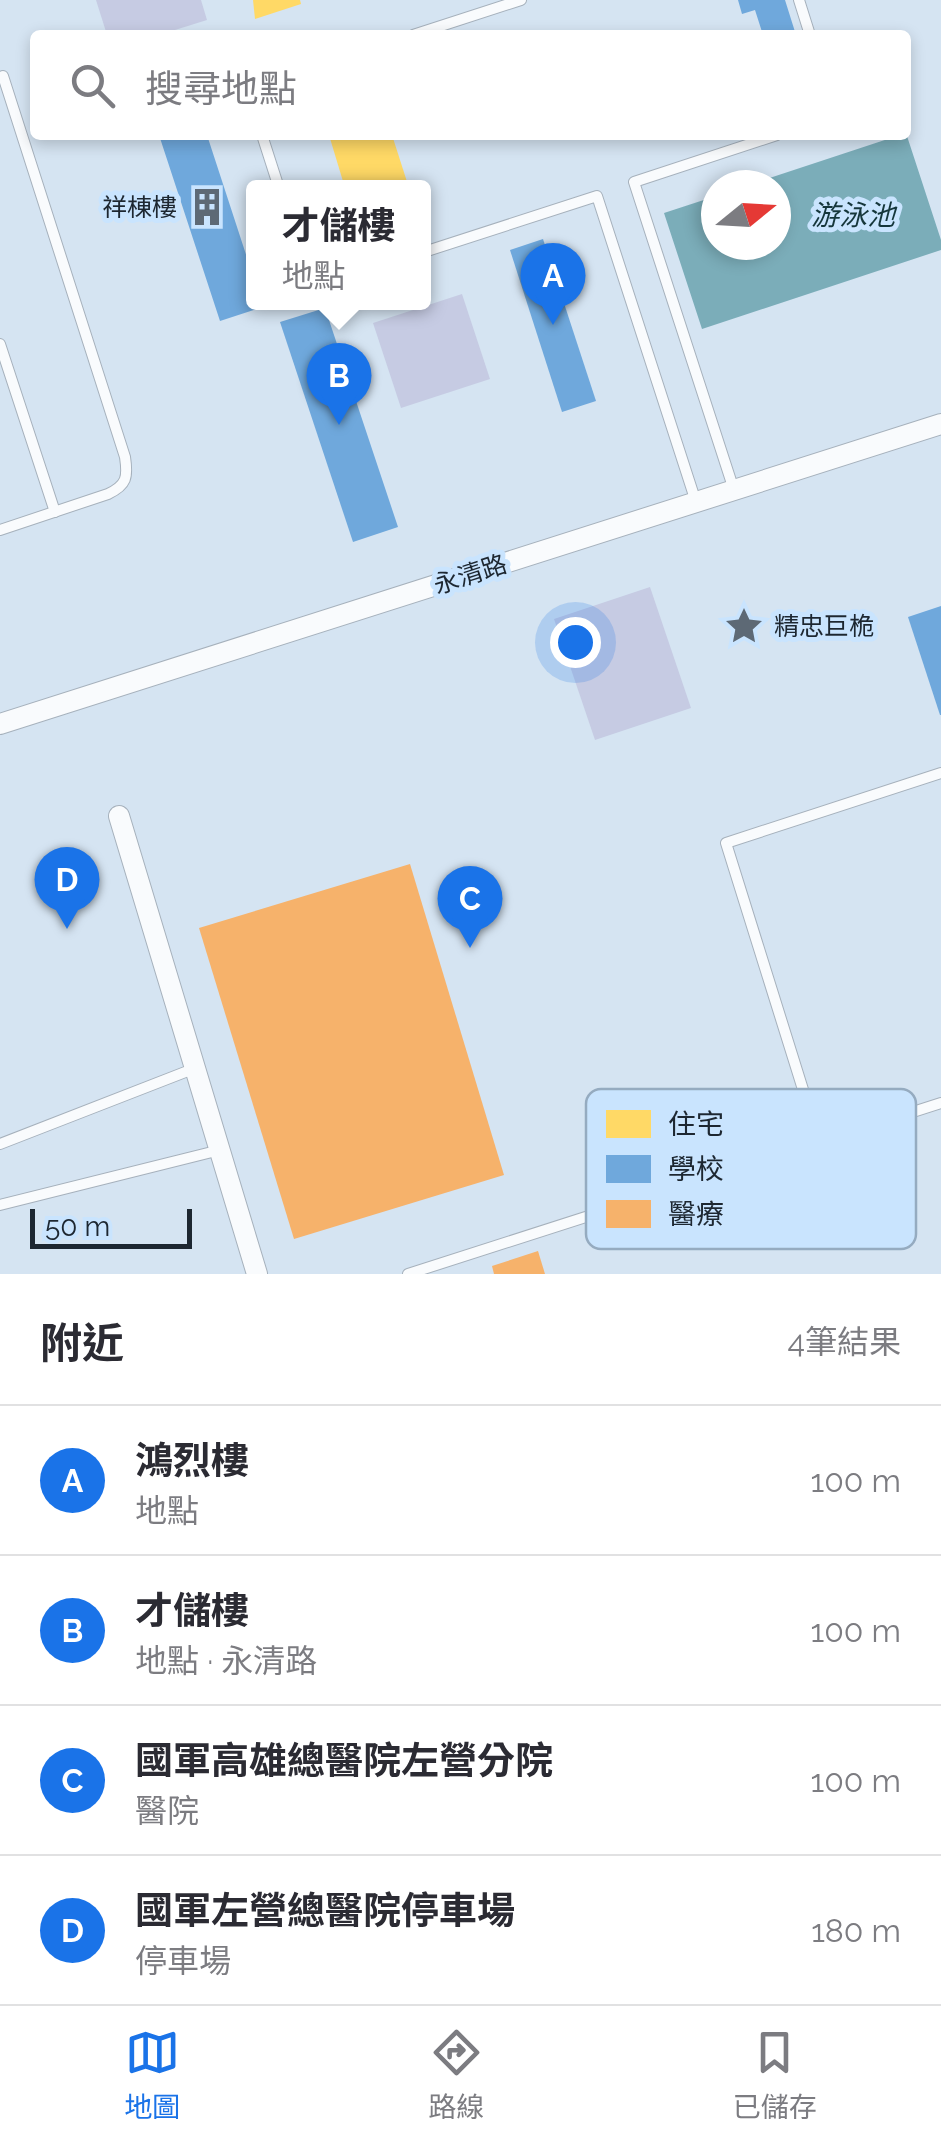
<!DOCTYPE html>
<html lang="zh-TW">
<head>
<meta charset="utf-8">
<style>
	body { margin:0; font-family:Raleway,"Noto Sans TC",sans-serif; background:#f2f2f3; color:#2b2b33 }
	.compass { position:absolute; left:701px; top:170px; width:90px; height:90px; border-radius:50%; background:#fff; box-shadow:0 5px 15px #0003; rotate:72deg }
	.scale { position:absolute; left:30px; bottom:25px; width:162px; box-sizing:border-box; padding-left:10px; border:5px solid #1d2731; border-top:0; font-size:28px; line-height:35px; white-space:nowrap; color:#1d2731; -webkit-text-stroke:8px #c9e4fe; paint-order:stroke }
	.you { position:absolute; left:575px; top:642px; width:35px; height:35px; margin:-25px; border:8px solid #fff; border-radius:50%; background:#1a73e8; box-shadow:0 0 0 15px #1a73e833 }
	.badge { display:grid; place-items:center; width:65px; height:65px; border-radius:50%; background:#1a73e8; color:#fff; font-size:32px; font-weight:700 }
	.pin { position:absolute; translate:-50% -82px; filter:drop-shadow(0 2px 5px #0008) }
	.pin::after { content:''; position:absolute; top:52px; width:35px; height:30px; background:inherit; clip-path:polygon(0 0,100% 0,50% 100%) }
	.popup { position:absolute; left:246px; top:180px; width:185px; height:130px; box-sizing:border-box; display:grid; place-content:center; border-radius:10px; background:#fff; filter:drop-shadow(0 2px 8px #0005); font-size:32px; white-space:nowrap; color:#7c7c81 }
	.popup b { font-size:38px; color:#2b2b33 }
	.popup::after { content:''; position:absolute; left:50%; top:100%; margin-left:-20px; border:20px solid transparent; border-top-color:#fff }
	.list { margin:0; padding:0; list-style:none }
	h2 { display:flex; justify-content:space-between; align-items:center; height:130px; margin:0; padding:0 40px; font-size:42px }
	h2 small { font-size:32px; font-weight:400; color:#7c7c81 }
	.list li { display:grid; grid-template-columns:65px 1fr auto; gap:30px; align-items:center; box-sizing:border-box; height:150px; padding:0 40px; border-top:2px solid #e1e1e2 }
	.list b { display:block; font-size:38px; white-space:nowrap }
	.list p { margin:0; font-size:32px; white-space:nowrap; color:#7c7c81 }
	.list em { font-size:32px; font-style:normal; color:#7c7c81 }
	.icon { flex:none; width:55px; height:55px; fill:none; stroke:currentColor; stroke-width:2; stroke-linecap:round; stroke-linejoin:round }
	.map { position:relative; flex:none; width:941px; height:1274px; overflow:hidden }
	.search { position:absolute; background:#fff; box-shadow:0 5px 15px #0003; left:30px; right:30px; top:30px; height:110px; display:flex; align-items:center; gap:25px; box-sizing:border-box; padding:0 35px; border-radius:10px; color:#7c7c81; font-size:38px }
	.sheet { height:730px; background:#fff }
	nav { display:flex; justify-content:space-around; align-items:center; box-sizing:border-box; height:140px; border-top:2px solid #e1e1e2; background:#fff; font-size:28px; color:#7c7c81 }
	nav a { display:grid; justify-items:center; gap:5px }
	nav .on { color:#1a73e8 }
	.map>svg:first-child { display:block }
</style>
</head>
<body>
<div class="map">
<svg width="941" height="1274" viewBox="0 0 941 1274">
	<rect width="100%" height="100%" fill="#d5e4f2"/>
	<g fill="#c6cbe3">
		<polygon points="96,0 201,0 207,20 159,35 107,35"/>
		<polygon points="462,294 490,379 401,408 373,323"/>
		<polygon points="650,587 691,708 595,740 554,619"/>
	</g>
	<polygon fill="#7badb9" points="906,133 941,240 941,250 702,329 664,213 716,196 716,245 776,245 776,185 748,185"/>
	<g fill="#ffd966">
		<polygon points="253,0 300,0 301,4 255,19"/>
		<polygon points="329,135 392,135 409,188 345,188"/>
	</g>
	<g fill="#6fa8dc">
		<polygon points="738,0 785,0 796,35 763,35 755,10 742,14"/>
		<polygon points="159,135 207,135 254,279 254,302 262,302 263,307 220,321"/>
		<polygon points="543,239 596,401 562,412 510,250"/>
		<polygon points="325,308 398,527 353,542 280,322"/>
		<polygon points="941,606 941,715 940,715 908,617"/>
	</g>
	<g fill="#f6b26b">
		<polygon points="410,864 504,1175 294,1239 199,928"/>
		<polygon points="538,1251 545,1274 494,1274 492,1266"/>
	</g>
	<g fill="none" stroke-linecap="round" stroke-linejoin="round">
		<g stroke="#a6b1bc" stroke-width="12">
			<g id="service">
				<polyline points="799,0 810,35"/>
				<polyline points="413,35 521,0"/>
				<polyline points="262,135 279,188"/>
				<polyline points="424,252 597,196 696,502"/>
				<polyline points="0,344 55,512"/>
				<polyline points="734,490 634,182 777,135"/>
				<path d="M0,530L108,494C127,485 128,477 125,457L3,76"/>
				<polyline points="0,1144 193,1069"/>
				<polyline points="820,1144 726,843 941,773"/>
				<polyline points="0,1205 220,1150"/>
				<polyline points="408,1274 941,1103"/>
			</g>
		</g>
		<g stroke="#a6b1bc" stroke-width="22">
			<g id="minor">
				<polyline points="0,724 941,424"/>
				<polyline points="119,816 257,1274"/>
			</g>
		</g>
		<use href="#service" stroke="#f9fbfd" stroke-width="10"/>
		<use href="#minor" stroke="#f9fbfd" stroke-width="20"/>
	</g>
	<defs>
		<g id="building-bare" transform="scale(3)"><path d="M-4-6H4V6H1V3H-1V6H-4ZM-2.5-4.3h1.7v1.8h-1.7ZM.8-4.3h1.7v1.8H.8ZM-2.5-1h1.7V.8h-1.7ZM.8-1h1.7V.8H.8Z" fill="#5d6975" stroke="#c9e4fe" stroke-width="2.5" paint-order="stroke"/></g>
		<g id="sight-bare" transform="scale(3)"><path d="M0-6L1.8-2.2L6-1.7L2.9 1.2L3.7 5.4L0 3.3L-3.7 5.4L-2.9 1.2L-6-1.7L-1.8-2.2Z" fill="#5d6975" stroke="#c9e4fe" stroke-width="2.5" paint-order="stroke"/></g>
	</defs>
	<g fill-rule="evenodd">
		<use href="#building-bare" x="207" y="207"/>
		<use href="#sight-bare" x="744" y="626"/>
	</g>
	<g text-anchor="middle" stroke-width="10" stroke-linejoin="round" paint-order="stroke">
		<g font-size="25" fill="#1d2731" stroke="#c9e4fe" text-anchor="end">
			<text x="177" y="216">祥棟樓</text>
			<text x="774" y="635" text-anchor="start">精忠巨桅</text>
		</g>
		<g font-size="25" fill="#1d2731" stroke="#c9e4fe">
			<text transform="translate(470 574) rotate(-18)" y="9">永清路</text>
		</g>
		<g font-size="28" font-style="italic" fill="#15363b" stroke="#c9e4fe">
			<text x="853" y="225">游泳池</text>
		</g>
	</g>
	<rect x="586" y="1089" width="330" height="160" rx="15" fill="#c9e4fe" stroke="#95abc0" stroke-width="2.5"/>
	<rect x="606" y="1110" width="45" height="28" fill="#ffd966"/>
	<rect x="606" y="1155" width="45" height="28" fill="#6fa8dc"/>
	<rect x="606" y="1200" width="45" height="28" fill="#f6b26b"/>
	<g font-size="28" fill="#1d2731">
		<text x="668" y="1134">住宅</text>
		<text x="668" y="1179">學校</text>
		<text x="668" y="1224">醫療</text>
	</g>
</svg>
<svg class="compass" viewBox="-18 -18 36 36"><path d="M0-13l5 13h-10z" fill="#e53935"/><path d="M0 13l5-13h-10z" fill="#7c7c81"/></svg>
<div class="scale">50 m</div>
<div class="you"></div>
<div class="pin badge" style="left:553px;top:325px">A</div>
<div class="pin badge" style="left:339px;top:425px">B</div>
<div class="popup"><b>才儲樓</b>地點</div>
<div class="pin badge" style="left:470px;top:948px">C</div>
<div class="pin badge" style="left:67px;top:929px">D</div>
<div class="search"><svg class="icon" aria-label="search" viewBox="0 0 24 24"><circle cx="10" cy="10" r="6"/><path d="M15 15l6 6"/></svg>搜尋地點</div>
</div>
<section class="sheet">
<h2>附近<small>4筆結果</small></h2>
<ul class="list">
<li><span class="badge">A</span><div><b>鴻烈樓</b><p>地點</p></div><em>100 m</em></li>
<li><span class="badge">B</span><div><b>才儲樓</b><p>地點 · 永清路</p></div><em>100 m</em></li>
<li><span class="badge">C</span><div><b>國軍高雄總醫院左營分院</b><p>醫院</p></div><em>100 m</em></li>
<li><span class="badge">D</span><div><b>國軍左營總醫院停車場</b><p>停車場</p></div><em>180 m</em></li>
</ul>
</section>
<nav>
<a class="on"><svg class="icon" aria-label="map" viewBox="0 0 24 24"><path d="M3 6l6-2 6 2 6-2v14l-6 2-6-2-6 2zM9 4v14M15 6v14"/></svg>地圖</a>
<a><svg class="icon" aria-label="directions" viewBox="0 0 24 24"><path d="M12 3l9 9-9 9-9-9zM9 14v-3h6M13 9l2 2-2 2"/></svg>路線</a>
<a><svg class="icon" aria-label="saved" viewBox="0 0 24 24"><path d="M7 4h10v16l-5-4-5 4z"/></svg>已儲存</a>
</nav>
</body>
</html>
